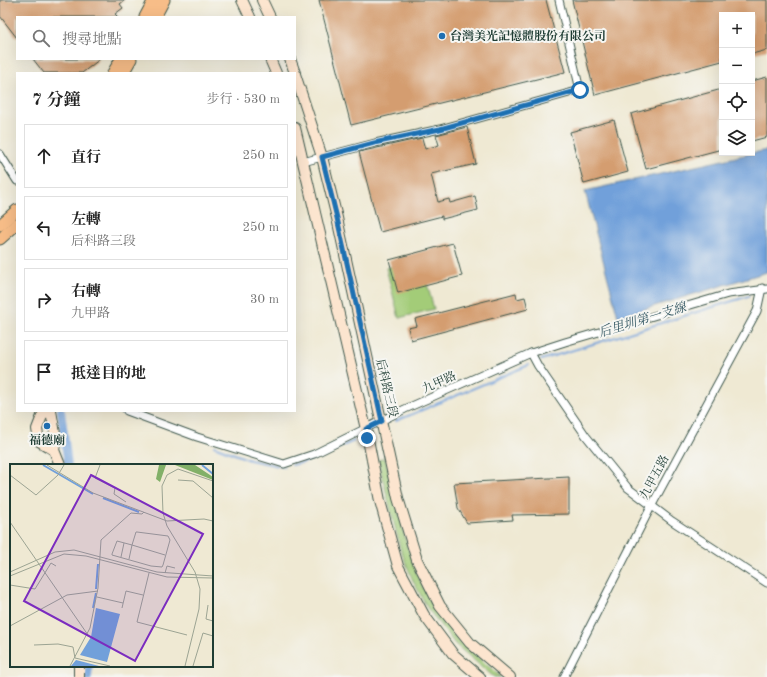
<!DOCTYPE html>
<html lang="zh-TW">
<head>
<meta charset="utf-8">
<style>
	body { margin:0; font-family:"Old Standard TT","Noto Serif TC",serif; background:#f2f2f2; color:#222 }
	.controls { position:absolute; right:12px; top:12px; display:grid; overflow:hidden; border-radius:0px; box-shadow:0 4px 16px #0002 }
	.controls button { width:36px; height:36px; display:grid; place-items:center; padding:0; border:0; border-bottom:1px solid #e0e0e0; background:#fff; color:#222; font:20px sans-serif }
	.stop { position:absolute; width:12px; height:12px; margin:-9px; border:3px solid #1f6fb2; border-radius:50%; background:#fff }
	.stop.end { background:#1f6fb2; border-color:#fff; box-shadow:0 1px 4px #0008 }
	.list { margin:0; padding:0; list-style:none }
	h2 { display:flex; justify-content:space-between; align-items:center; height:52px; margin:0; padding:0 16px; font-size:17px }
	h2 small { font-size:13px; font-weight:400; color:#767676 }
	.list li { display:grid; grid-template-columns:26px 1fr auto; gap:12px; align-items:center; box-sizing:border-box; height:64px; margin:0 8px 8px; padding:0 8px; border:1px solid #e0e0e0; border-radius:0px }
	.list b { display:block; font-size:15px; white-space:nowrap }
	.list p { margin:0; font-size:13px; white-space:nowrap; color:#767676 }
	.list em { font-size:13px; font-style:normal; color:#767676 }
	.icon { flex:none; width:22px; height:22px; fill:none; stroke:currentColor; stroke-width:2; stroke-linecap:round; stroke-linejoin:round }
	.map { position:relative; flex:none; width:767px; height:677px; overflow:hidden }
	.search { position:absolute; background:#fff; box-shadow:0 4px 16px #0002; left:16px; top:16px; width:280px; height:44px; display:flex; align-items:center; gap:10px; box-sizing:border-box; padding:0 14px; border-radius:0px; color:#767676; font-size:15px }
	.panel { position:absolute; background:#fff; box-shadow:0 4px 16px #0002; left:16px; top:72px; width:280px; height:340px; border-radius:0px }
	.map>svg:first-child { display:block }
</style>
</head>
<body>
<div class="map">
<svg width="767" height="677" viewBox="0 0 767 677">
	<rect width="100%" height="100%" fill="#f6f6f2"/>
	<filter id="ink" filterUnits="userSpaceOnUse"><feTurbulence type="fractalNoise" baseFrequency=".025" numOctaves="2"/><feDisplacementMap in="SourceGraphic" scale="8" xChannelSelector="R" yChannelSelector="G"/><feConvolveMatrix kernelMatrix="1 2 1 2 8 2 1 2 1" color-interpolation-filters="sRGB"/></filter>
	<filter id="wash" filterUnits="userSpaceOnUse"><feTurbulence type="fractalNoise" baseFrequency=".012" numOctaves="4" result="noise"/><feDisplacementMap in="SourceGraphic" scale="16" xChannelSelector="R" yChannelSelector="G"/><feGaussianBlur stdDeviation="0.9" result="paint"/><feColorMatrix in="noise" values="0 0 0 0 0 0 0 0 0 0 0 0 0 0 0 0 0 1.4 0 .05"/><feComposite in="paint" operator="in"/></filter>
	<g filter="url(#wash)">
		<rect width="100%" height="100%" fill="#efe9d3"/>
		<g fill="#a3cc78" stroke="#618456">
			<polygon points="420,259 434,309 399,318 386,268"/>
			<polygon points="385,458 407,546 418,577 432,605 458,640 501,677 494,677 455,644 428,609 413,581 401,551 378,460"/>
		</g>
		<polygon fill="#71a0da" stroke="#486e87" points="767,150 767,272 618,317 585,191"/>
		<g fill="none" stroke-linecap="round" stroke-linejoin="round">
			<g stroke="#71a0da" stroke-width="2">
				<polyline points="541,360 749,296"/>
				<polyline points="114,411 131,416"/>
				<polyline points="396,421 529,365"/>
				<polyline points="214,446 250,460 284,467"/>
				<polyline points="292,465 305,462 354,441"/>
			</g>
			<g stroke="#71a0da" stroke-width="8">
				<polyline points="61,411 68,465"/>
				<polyline points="88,677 89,666"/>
			</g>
		</g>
		<g id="blocks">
			<g fill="#d49d6f">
				<polygon points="0,0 125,0 120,4 123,8 115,14 118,17 17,17 17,38 0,16"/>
				<polygon points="319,0 546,0 565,72 351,125"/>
				<polygon points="572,0 767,0 767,50 752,54 752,15 722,15 722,61 595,95"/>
				<polygon points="33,59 100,59 82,73 44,73"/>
				<polygon points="767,77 767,137 752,141 752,81"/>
				<polygon points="722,89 722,149 646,169 631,114"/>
				<polygon points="614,120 628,172 584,184 570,132"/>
				<polygon points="467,127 476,164 431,174 438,202 449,199 450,203 475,196 478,210 442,219 442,216 380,232 359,152 422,138 425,149 439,145 436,135"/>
				<polygon points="453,243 462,276 398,293 389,260"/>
				<polygon points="516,293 517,299 525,297 528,309 411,340 408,328 417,326 415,319"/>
				<polygon points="569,477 569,514 512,515 513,520 467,523 458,508 454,483"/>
			</g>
		</g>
	</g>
	<g filter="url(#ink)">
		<use href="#blocks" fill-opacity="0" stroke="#3e574c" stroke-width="1"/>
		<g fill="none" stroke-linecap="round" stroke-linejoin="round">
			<g stroke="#3e574c" stroke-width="9">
				<g id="street">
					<polyline points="0,154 17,181"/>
					<polyline points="303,162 375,143 440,129 580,90 559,0"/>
					<polyline points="531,353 538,366 586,436 628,488 672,521 767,583"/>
					<polyline points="127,411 197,437 284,464 314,454 405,409 531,353 565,342 728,294 767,289"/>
					<polyline points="564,677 652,505 757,311 762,288"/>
				</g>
			</g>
			<g stroke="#3e574c" stroke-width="12">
				<g id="secondary">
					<polyline points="242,0 250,17"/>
					<polyline points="262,0 270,17"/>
					<polyline points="270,59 276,73"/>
					<polyline points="290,59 295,73"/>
					<polyline points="295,74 322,157 337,218 398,498 417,560 440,606 470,643 510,677"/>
					<polyline points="295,128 366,429 380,501 398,566 424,615 453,654 480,677"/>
					<polyline points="44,411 37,429 39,441 54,450"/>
					<polyline points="51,411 56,439 54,450 60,465"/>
					<polyline points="79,677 79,666"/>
				</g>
			</g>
			<g stroke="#3e574c" stroke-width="13">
				<g id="primary">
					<polyline points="145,17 154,0"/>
					<polyline points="155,17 164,0"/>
					<polyline points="113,73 121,59"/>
					<polyline points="123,73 131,59"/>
					<polyline points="0,225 17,210"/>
					<polyline points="0,239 17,224"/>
				</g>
			</g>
			<use href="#street" stroke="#fff" stroke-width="7"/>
			<use href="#secondary" stroke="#fce5cf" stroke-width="10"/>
			<use href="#primary" stroke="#f7bd88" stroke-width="11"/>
		</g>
	</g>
	<g fill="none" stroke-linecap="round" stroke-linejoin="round" filter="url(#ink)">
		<polyline stroke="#1f6fb2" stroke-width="5" points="367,438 366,429 382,421 337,218 322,157 374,143 440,129 580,90"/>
	</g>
	<g fill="#1f6fb2" stroke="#f6f6f2" stroke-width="1.5">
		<circle cx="442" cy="36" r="4"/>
		<circle cx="47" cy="426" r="4"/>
	</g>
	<g text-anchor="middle" stroke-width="4" stroke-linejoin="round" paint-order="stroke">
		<g font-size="12" font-weight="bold" fill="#1f3d34" stroke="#f6f6f2" text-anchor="start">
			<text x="450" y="40">台灣美光記憶體股份有限公司</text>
			<text x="47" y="444" text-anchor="middle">福德廟</text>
		</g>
		<g font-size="12" fill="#1f3d34" stroke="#f6f6f2">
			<text transform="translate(439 382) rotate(-24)" y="4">九甲路</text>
			<text transform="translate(387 388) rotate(77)" y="4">后科路三段</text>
			<text transform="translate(654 477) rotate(-62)" y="4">九甲五路</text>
		</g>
		<g font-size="13" font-style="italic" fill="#385b66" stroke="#f6f6f2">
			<text transform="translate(642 319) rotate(-17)" y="5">后里圳第一支線</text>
		</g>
	</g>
	<g transform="translate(10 464)">
		<rect width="203" height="203" fill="#efe9d3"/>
		<path d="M149,1H156L150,18L146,15ZM165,1H185L203,13V16Z" fill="#82b068"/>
		<path d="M86,144L110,150L97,198L70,191L81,173ZM66,196L89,202H61Z" fill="#71a0da"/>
		<path fill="none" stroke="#71a0da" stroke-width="2" d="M33,1L83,30M192,1L203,10M93,34L129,48M86,125L88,100M83,144L86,129"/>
		<path fill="none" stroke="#9ca493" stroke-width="1" d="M37,1L83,29L157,57L194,55L203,57M90,1L85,14L105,24L104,30L116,38M0,11L26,31L48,11L54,1M168,16L183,17L203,34M0,58L78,171M111,93L114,79M119,95L122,81L126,68H127L158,72L160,76L153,101L152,103L141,102L102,91V90L107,77L122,81L155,91M0,108L45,88L64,86L147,108L203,112M139,109L127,158L177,171M155,109L157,102L165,104M0,112L54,90L76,92L157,113L203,114M0,121L25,125L41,99L46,102M87,133L113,139M198,141L196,155L203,157M112,144L116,127L133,131M0,162L57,131L88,127M24,181L48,180L63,183L65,194M65,194L100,202M60,202L80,164L88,124L91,76L121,49L132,50L134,48M175,202L189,145L190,125L185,108L157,62L153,49L152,22L157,11L168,5L203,17M183,202L193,169L203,172"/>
		<path fill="#7b2cbf" fill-opacity="0.15" stroke="#7b2cbf" stroke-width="2" d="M81,11L193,70L125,197L14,137Z"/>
		<rect width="203" height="203" fill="none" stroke="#1f3d34" stroke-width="2"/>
	</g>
</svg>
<div class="controls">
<button>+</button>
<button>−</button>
<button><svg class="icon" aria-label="locate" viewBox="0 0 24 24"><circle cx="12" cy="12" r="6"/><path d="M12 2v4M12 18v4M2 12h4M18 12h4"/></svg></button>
<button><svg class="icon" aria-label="layers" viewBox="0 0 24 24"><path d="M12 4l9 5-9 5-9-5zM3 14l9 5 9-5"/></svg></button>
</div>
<div class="stop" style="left:580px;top:90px"></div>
<div class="stop end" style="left:367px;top:438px"></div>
<div class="search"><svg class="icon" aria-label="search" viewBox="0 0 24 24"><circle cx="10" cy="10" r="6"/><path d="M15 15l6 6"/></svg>搜尋地點</div>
<section class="panel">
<h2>7 分鐘<small>步行 · 530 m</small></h2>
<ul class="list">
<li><svg class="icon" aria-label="ahead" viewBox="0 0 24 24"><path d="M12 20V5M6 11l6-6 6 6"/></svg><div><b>直行</b></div><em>250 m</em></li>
<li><svg class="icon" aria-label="left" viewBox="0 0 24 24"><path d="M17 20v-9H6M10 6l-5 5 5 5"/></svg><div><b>左轉</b><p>后科路三段</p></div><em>250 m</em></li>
<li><svg class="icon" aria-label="right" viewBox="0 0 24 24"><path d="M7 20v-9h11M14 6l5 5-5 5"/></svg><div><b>右轉</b><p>九甲路</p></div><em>30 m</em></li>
<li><svg class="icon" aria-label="arrive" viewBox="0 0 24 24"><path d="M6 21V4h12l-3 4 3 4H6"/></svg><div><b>抵達目的地</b></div></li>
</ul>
</section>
</div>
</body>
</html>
